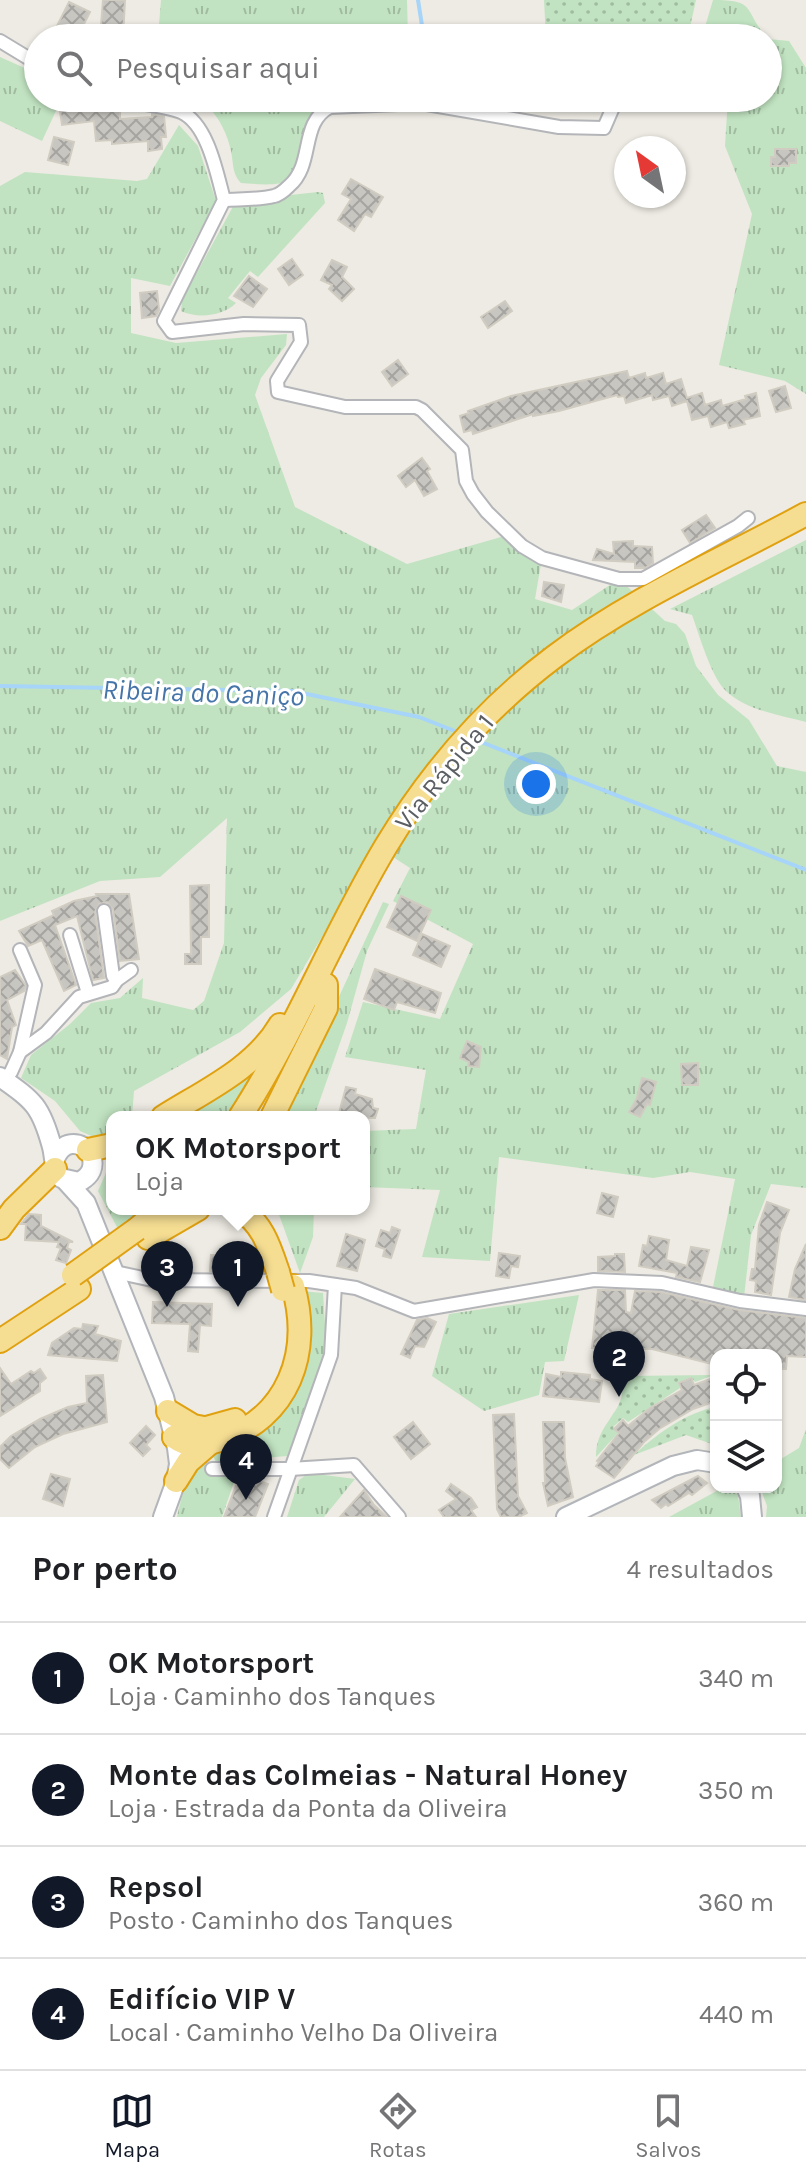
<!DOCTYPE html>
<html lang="pt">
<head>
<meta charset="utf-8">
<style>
	body { margin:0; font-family:Karla,sans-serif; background:#f2f2f2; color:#202124 }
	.controls { position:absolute; right:24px; bottom:24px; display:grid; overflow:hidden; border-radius:16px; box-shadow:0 2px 6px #0004 }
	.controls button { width:72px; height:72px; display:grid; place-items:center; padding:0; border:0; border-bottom:2px solid #e0e0e0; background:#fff; color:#202124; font:40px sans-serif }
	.compass { position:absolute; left:614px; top:136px; width:72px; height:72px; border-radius:50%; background:#fff; box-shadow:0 2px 6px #0004; rotate:327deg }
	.you { position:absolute; left:536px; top:784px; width:28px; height:28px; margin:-20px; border:6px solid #fff; border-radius:50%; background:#1a73e8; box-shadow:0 0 0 12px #1a73e833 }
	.badge { display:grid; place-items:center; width:52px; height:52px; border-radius:50%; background:#111827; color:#fff; font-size:26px; font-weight:700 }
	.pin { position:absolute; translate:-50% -66px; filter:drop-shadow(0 2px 4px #0008) }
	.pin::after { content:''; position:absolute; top:42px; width:28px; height:24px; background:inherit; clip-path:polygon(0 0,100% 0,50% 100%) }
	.popup { position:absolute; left:106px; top:1111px; width:264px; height:104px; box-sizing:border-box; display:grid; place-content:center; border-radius:16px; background:#fff; filter:drop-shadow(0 2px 6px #0005); font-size:26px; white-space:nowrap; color:#757577 }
	.popup b { font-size:30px; color:#202124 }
	.popup::after { content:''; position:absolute; left:50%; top:100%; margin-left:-16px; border:16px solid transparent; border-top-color:#fff }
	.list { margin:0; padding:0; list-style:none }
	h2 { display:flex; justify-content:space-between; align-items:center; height:104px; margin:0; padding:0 32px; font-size:34px }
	h2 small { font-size:26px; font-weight:400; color:#757577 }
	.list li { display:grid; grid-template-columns:52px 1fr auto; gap:24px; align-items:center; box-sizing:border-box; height:112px; padding:0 32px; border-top:2px solid #e0e0e0 }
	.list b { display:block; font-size:30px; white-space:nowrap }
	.list p { margin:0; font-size:26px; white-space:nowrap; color:#757577 }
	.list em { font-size:26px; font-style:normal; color:#757577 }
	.icon { flex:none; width:44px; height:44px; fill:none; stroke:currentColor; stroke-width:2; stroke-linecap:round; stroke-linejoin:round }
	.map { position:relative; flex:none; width:806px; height:1517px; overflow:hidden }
	.search { position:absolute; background:#fff; box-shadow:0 2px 6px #0004; left:24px; right:24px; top:24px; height:88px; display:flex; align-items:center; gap:20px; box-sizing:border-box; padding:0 28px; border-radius:44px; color:#757577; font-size:30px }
	.sheet { height:552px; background:#fff }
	nav { display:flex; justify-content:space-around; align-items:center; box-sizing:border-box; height:112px; border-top:2px solid #e0e0e0; background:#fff; font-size:22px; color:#757577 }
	nav a { display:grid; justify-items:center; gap:4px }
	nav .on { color:#111827 }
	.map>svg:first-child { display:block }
</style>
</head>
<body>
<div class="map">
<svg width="806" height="1517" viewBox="0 0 806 1517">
	<defs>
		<pattern id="grass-tufts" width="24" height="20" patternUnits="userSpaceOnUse" patternTransform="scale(2)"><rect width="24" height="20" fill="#c1e3c1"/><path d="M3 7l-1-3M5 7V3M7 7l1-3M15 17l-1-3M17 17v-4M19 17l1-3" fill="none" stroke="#a0bba0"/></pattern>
		<pattern id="garden-dots" width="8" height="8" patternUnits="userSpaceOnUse" patternTransform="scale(2)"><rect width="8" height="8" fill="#c1e3c1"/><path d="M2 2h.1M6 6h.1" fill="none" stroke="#a0bba0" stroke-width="1.8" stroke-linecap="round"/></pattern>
		<pattern id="building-cross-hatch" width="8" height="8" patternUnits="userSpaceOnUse" patternTransform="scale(2)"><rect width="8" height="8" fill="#c8c6c0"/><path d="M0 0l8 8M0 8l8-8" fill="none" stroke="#a5a4a0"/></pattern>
	</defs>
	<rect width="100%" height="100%" fill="#edebe3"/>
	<g fill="url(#grass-tufts)">
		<polygon points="161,0 407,0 408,38 158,38"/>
		<path d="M713,0C757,0 743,9 767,38H729L724,34L702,37Z"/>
		<polygon points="768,39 789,41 806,68 806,394 785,381 719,365 752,214 725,146 728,98 768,98"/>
		<polygon points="0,57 38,74 38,98 62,98 42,141 0,121"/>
		<path d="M200,98H322C317,122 316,165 292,179C280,187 255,184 241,183C231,173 234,160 230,147C225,127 215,112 200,98Z"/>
		<polygon points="179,125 198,146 216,201 170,286 131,278 131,333 176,343 287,334 286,345 261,378 255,395 295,507 407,564 508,535 542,558 535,599 572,610 619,579 665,621 676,624 685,634 696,666 718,695 749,720 777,766 806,772 806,1188 771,1184 751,1235 744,1297 723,1292 713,1287 735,1179 690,1172 653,1178 499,1157 490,1261 422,1257 440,1190 364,1187 364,1131 416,1129 426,1070 345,1057 363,1002 440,1019 473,944 393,901 410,868 376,846 291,989 240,1032 134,1091 132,1117 112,1117 112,1133 96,1138 80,1131 55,1101 21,1078 31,1055 70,1024 91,1003 120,998 143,978 142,998 193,1010 204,1001 224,943 227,818 160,877 100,881 0,921 0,186 25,172 137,181 147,179"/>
		<path d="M318,192L323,193L325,203L258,277L250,271L228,298L236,303C223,316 198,319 181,311L182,300L236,201Z"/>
		<path d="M806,540V722C779,715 745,710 725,690C711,676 699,634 692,615L670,609Z"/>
		<polygon points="383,902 389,904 367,951 347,1023 314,1117 283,1117"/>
		<polygon points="270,1056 229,1117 184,1117"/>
		<polygon points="112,1168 112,1209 142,1209 118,1229 98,1191 106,1173"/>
		<polygon points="277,1209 314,1209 313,1237 300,1273"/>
		<polygon points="301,1291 323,1293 327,1356 287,1456 216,1462 211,1452 286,1396"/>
		<polygon points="579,1295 564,1361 545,1362 539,1395 484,1411 432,1376 449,1314"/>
		<polygon points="806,1429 806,1517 766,1517 767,1506 760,1487 776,1487 776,1462 799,1448"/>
		<path d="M202,1462L212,1472L237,1473L222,1517H177C181,1501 187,1469 202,1462Z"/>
		<polygon points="309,1473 355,1479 324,1517 287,1517 299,1480"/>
		<polygon points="724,1487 732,1487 738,1496 741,1517 669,1517"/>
	</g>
	<g fill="url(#garden-dots)">
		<polygon points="544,0 696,0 688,36 680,38 546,38"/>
		<path d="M714,1375L695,1382L691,1377L678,1383L680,1388L628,1422L623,1418L613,1427L618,1433L596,1457C596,1435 606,1426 617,1408C623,1398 623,1387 624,1376Z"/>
		<path d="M711,1408L716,1415V1441L712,1444L686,1435L634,1455C657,1434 681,1416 711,1408Z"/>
	</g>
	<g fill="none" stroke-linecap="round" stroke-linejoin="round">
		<g stroke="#a7d4f9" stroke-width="4">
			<polyline points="418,0 424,38"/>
			<polyline points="0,686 292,691 419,717 460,733"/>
			<polyline points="476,740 806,870"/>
		</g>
	</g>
	<g fill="url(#building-cross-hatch)" stroke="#d1ccc2" stroke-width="2">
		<polygon points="103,0 125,0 123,38 100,38"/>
		<polygon points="69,2 90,12 77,38 51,38"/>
		<polygon points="104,100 112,110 120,110 120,119 152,117 152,114 164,116 166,137 161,137 162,149 148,151 148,141 112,144 112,140 96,141 94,121 62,125 60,111 76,109 76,106"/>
		<polygon points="54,137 74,142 68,165 48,160"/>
		<polygon points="775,149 796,149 796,163 789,163 789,166 771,166 771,157 775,157"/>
		<polygon points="351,179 383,197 371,217 365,214 354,231 338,220 351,199 342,194"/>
		<polygon points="292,259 303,275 289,285 278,269"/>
		<polygon points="332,260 347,267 342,277 354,289 342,301 329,289 332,285 321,280"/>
		<polygon points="249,276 267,289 253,307 234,296"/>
		<polygon points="157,291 159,310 156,316 142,318 140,293"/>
		<polygon points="505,301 512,311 488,328 481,317"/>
		<polygon points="398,360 408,374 392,386 382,372"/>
		<polygon points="627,371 629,378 645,373 646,378 663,373 666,384 681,379 687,398 702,393 705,405 721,400 722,406 746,399 745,396 756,393 760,416 743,420 745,424 729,428 727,422 711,427 708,416 692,420 687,401 672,406 669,396 653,400 652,395 626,403 624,396 618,397 617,395 559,411 533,416 533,414 473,434 472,430 464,432 460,416 469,413 468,411 511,396"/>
		<polygon points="785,386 791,408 776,412 769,391"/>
		<polygon points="422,458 430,469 427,471 437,489 424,496 415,480 406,487 398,476"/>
		<polygon points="706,515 715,528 690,543 682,530"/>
		<polygon points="633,541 633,546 652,547 653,563 645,568 635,568 635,562 593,560 597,549 614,554 613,542"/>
		<polygon points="544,582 564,585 561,602 542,596"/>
		<polygon points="209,885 209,937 201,937 201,964 185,964 185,954 191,954 190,886"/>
		<polygon points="96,894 129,894 139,959 120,961 113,909 107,902 99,904 95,912 104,978 93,980 77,916 55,925 76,985 64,991 42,940 28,946 19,931 54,915 52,911 74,901 97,896"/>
		<polygon points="401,896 431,910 417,941 387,927"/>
		<polygon points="422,934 450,946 441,967 413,955"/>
		<polygon points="375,969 441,993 435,1013 397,1002 394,1010 364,999"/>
		<polygon points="15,970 26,986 24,991 7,1000 16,1025 12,1027 7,1059 0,1055 0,977"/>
		<polygon points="467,1041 481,1047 479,1067 468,1066 469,1062 460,1058"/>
		<polygon points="698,1063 698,1085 682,1085 681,1064"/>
		<polygon points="642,1078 656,1082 650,1105 647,1104 640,1117 629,1112 637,1098"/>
		<polygon points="346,1087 356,1089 355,1094 372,1099 373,1108 378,1109 375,1118 338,1117"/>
		<polygon points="602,1193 618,1197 613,1217 597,1213"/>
		<polygon points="767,1202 789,1210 780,1233 771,1295 755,1292 756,1281 750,1280 752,1269 755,1269 759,1225"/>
		<polygon points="29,1214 41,1215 41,1226 73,1242 69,1242 67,1248 71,1250 66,1263 56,1260 61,1248 57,1247 59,1242 25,1240 26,1224 21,1224"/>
		<polygon points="392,1227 400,1230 391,1258 383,1256 385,1249 376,1246 381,1230 390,1233"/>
		<polygon points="346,1234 365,1240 357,1271 337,1266"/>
		<polygon points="649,1236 669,1240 666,1260 687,1266 691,1247 709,1250 700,1282 676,1277 677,1273 639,1266 643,1245 647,1246"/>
		<polygon points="806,1244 806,1296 805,1300 789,1297 795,1269"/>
		<polygon points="499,1253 520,1256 518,1267 511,1266 509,1278 496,1276"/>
		<polygon points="615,1254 624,1254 625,1272 598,1271 598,1257 615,1256"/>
		<polygon points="211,1255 240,1256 239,1271 210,1271"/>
		<polygon points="598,1290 625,1290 626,1312 631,1313 635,1291 661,1292 739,1310 806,1318 806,1357 787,1356 786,1369 776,1369 776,1355 716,1355 716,1365 652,1349 592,1348"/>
		<polygon points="153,1302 212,1304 211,1326 200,1325 198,1352 188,1351 190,1324 152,1323"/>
		<polygon points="427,1318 436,1322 424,1347 415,1346 410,1358 401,1354 417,1320"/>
		<polygon points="83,1324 98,1326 95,1334 121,1341 117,1361 48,1355 52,1343 74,1328 82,1329"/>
		<polygon points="0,1368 11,1384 31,1371 34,1373 40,1369 46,1378 40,1383 40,1391 0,1416"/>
		<polygon points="561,1372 590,1375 590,1379 602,1381 599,1402 543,1396 546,1374 561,1377"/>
		<polygon points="103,1375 107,1422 63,1434 35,1447 9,1468 0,1459 0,1447 11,1436 40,1419 68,1407 87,1403 86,1376"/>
		<polygon points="716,1377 716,1401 693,1409 659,1429 644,1442 614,1478 596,1466 599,1462 597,1461 619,1433 614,1429 623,1420 628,1426 650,1408 682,1390 679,1383 691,1378 694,1385"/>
		<polygon points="514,1414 518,1496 527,1513 519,1517 501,1517 497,1509 493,1415"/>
		<polygon points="413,1422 430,1444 411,1459 394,1437"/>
		<polygon points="543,1422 564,1422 565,1458 573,1497 548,1506 543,1483 545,1483"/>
		<polygon points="146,1426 155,1435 146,1445 150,1449 143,1456 130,1443"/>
		<polygon points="51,1474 70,1479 63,1506 43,1499"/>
		<polygon points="698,1476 707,1483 692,1495 689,1493 668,1506 666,1504 661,1508 652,1500"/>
		<polygon points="239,1478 252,1478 268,1484 255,1517 224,1517"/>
		<polygon points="451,1484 471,1498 477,1507 471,1510 476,1517 444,1517 439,1510 456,1499 446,1491"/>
		<polygon points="364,1490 374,1505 387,1517 340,1517"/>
	</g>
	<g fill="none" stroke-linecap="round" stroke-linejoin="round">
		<g stroke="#b4b5b9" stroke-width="16">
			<g id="street">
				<polyline points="0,41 38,64"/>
				<path d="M113,98C134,104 161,104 181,112C208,124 217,174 224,200L164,321L172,332L244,324L299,325L301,342L277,381L278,392L345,407H416L422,410L462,450L466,481L473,494L487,512L522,546L542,558L619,579H643L738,526L748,518"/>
				<path d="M224,200C240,199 258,200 274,196C279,195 285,190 289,186C315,164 299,123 330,107L421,103L559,127L604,128L617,98"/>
				<polyline points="104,911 113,976 117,980"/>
				<polyline points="70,935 88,993"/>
				<polyline points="20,1052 46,1033 79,997 112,987 117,980 131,970"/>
				<polyline points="4,1080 11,1072 20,1052 35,985 20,950"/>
				<polyline points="115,1272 152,1280 309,1281 356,1288 414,1311 594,1280 662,1283 740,1301 806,1309"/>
				<polyline points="212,1469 290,1469 354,1465 399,1517"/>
				<polyline points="274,1517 331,1355 335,1285"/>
			</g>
		</g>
		<g stroke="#b2b5ba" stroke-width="22">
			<g id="secondary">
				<path d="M0,1077C34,1101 41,1106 52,1147C55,1159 53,1168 61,1178L79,1182C91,1176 95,1167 91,1154C79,1139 62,1141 55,1159"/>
				<polyline points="66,1181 86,1203 164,1397 177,1448 179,1464 176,1481 163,1517"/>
				<polyline points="746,1487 750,1496 752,1517"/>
				<polyline points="566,1517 673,1466 697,1460 716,1463"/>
			</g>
		</g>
		<g stroke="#e0a110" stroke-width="26">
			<g id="highway">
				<path d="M163,1117C204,1091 254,1069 280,1025"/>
				<path d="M240,1117C296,1030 333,934 386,846C430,773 486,708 554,657C631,599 721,560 806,514"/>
				<polyline points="272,1117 326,1008 326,985"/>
				<polyline points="88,1150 112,1145"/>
				<path d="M238,1209C262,1221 270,1248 278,1272"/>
				<polyline points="0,1228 14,1209 55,1169"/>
				<polyline points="137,1229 160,1209"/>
				<polyline points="148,1238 198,1209"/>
				<polyline points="0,1341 79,1289"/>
				<polyline points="168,1411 193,1426 204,1428"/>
				<path d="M174,1437C190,1449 202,1445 220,1440C289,1418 312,1352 293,1286"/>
				<polyline points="174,1437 235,1420"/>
				<polyline points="176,1481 188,1462 210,1443"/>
			</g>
		</g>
		<use href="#street" stroke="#fff" stroke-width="12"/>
		<use href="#secondary" stroke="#fff" stroke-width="18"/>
		<use href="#highway" stroke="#f5dd92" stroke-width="22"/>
		<g stroke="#e0a110" stroke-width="26" stroke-linecap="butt">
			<g id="highway-bridge">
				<polyline points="278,1272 283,1290"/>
				<polyline points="73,1275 137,1229"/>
			</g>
		</g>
		<use href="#highway-bridge" stroke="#f5dd92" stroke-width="22"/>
	</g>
	<g text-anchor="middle" stroke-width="6" stroke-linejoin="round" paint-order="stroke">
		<g font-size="26" fill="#5b5e63" stroke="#fff">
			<text transform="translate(444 772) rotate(-51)" y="9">Via Rápida 1</text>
		</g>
		<g font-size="28" font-style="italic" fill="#4675a9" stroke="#fff">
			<text transform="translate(203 692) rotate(2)" y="10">Ribeira do Caniço</text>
		</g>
	</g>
</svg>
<div class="controls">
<button><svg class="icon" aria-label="locate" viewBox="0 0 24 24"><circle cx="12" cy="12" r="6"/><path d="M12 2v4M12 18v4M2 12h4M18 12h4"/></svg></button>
<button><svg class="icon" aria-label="layers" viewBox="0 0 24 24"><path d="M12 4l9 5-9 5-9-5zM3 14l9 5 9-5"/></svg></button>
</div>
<svg class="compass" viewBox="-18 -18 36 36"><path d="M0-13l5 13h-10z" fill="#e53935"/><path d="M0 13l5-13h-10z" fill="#757577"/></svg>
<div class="you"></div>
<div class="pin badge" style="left:238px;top:1307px">1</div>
<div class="popup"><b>OK Motorsport</b>Loja</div>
<div class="pin badge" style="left:619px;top:1397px">2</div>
<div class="pin badge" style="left:167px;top:1307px">3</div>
<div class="pin badge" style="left:246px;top:1500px">4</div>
<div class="search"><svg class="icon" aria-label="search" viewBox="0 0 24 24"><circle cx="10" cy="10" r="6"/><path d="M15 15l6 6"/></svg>Pesquisar aqui</div>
</div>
<section class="sheet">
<h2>Por perto<small>4 resultados</small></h2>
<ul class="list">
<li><span class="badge">1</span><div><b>OK Motorsport</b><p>Loja · Caminho dos Tanques</p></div><em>340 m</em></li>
<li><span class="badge">2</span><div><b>Monte das Colmeias - Natural Honey</b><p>Loja · Estrada da Ponta da Oliveira</p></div><em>350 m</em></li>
<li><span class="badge">3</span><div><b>Repsol</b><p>Posto · Caminho dos Tanques</p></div><em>360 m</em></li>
<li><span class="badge">4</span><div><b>Edifício VIP V</b><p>Local · Caminho Velho Da Oliveira</p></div><em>440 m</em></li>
</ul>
</section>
<nav>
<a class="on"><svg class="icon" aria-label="map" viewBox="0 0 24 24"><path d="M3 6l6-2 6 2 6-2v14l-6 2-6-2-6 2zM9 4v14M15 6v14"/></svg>Mapa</a>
<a><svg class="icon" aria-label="directions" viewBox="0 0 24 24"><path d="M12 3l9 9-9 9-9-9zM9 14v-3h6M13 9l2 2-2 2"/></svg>Rotas</a>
<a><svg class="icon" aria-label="saved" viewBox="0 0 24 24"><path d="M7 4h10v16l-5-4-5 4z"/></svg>Salvos</a>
</nav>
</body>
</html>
